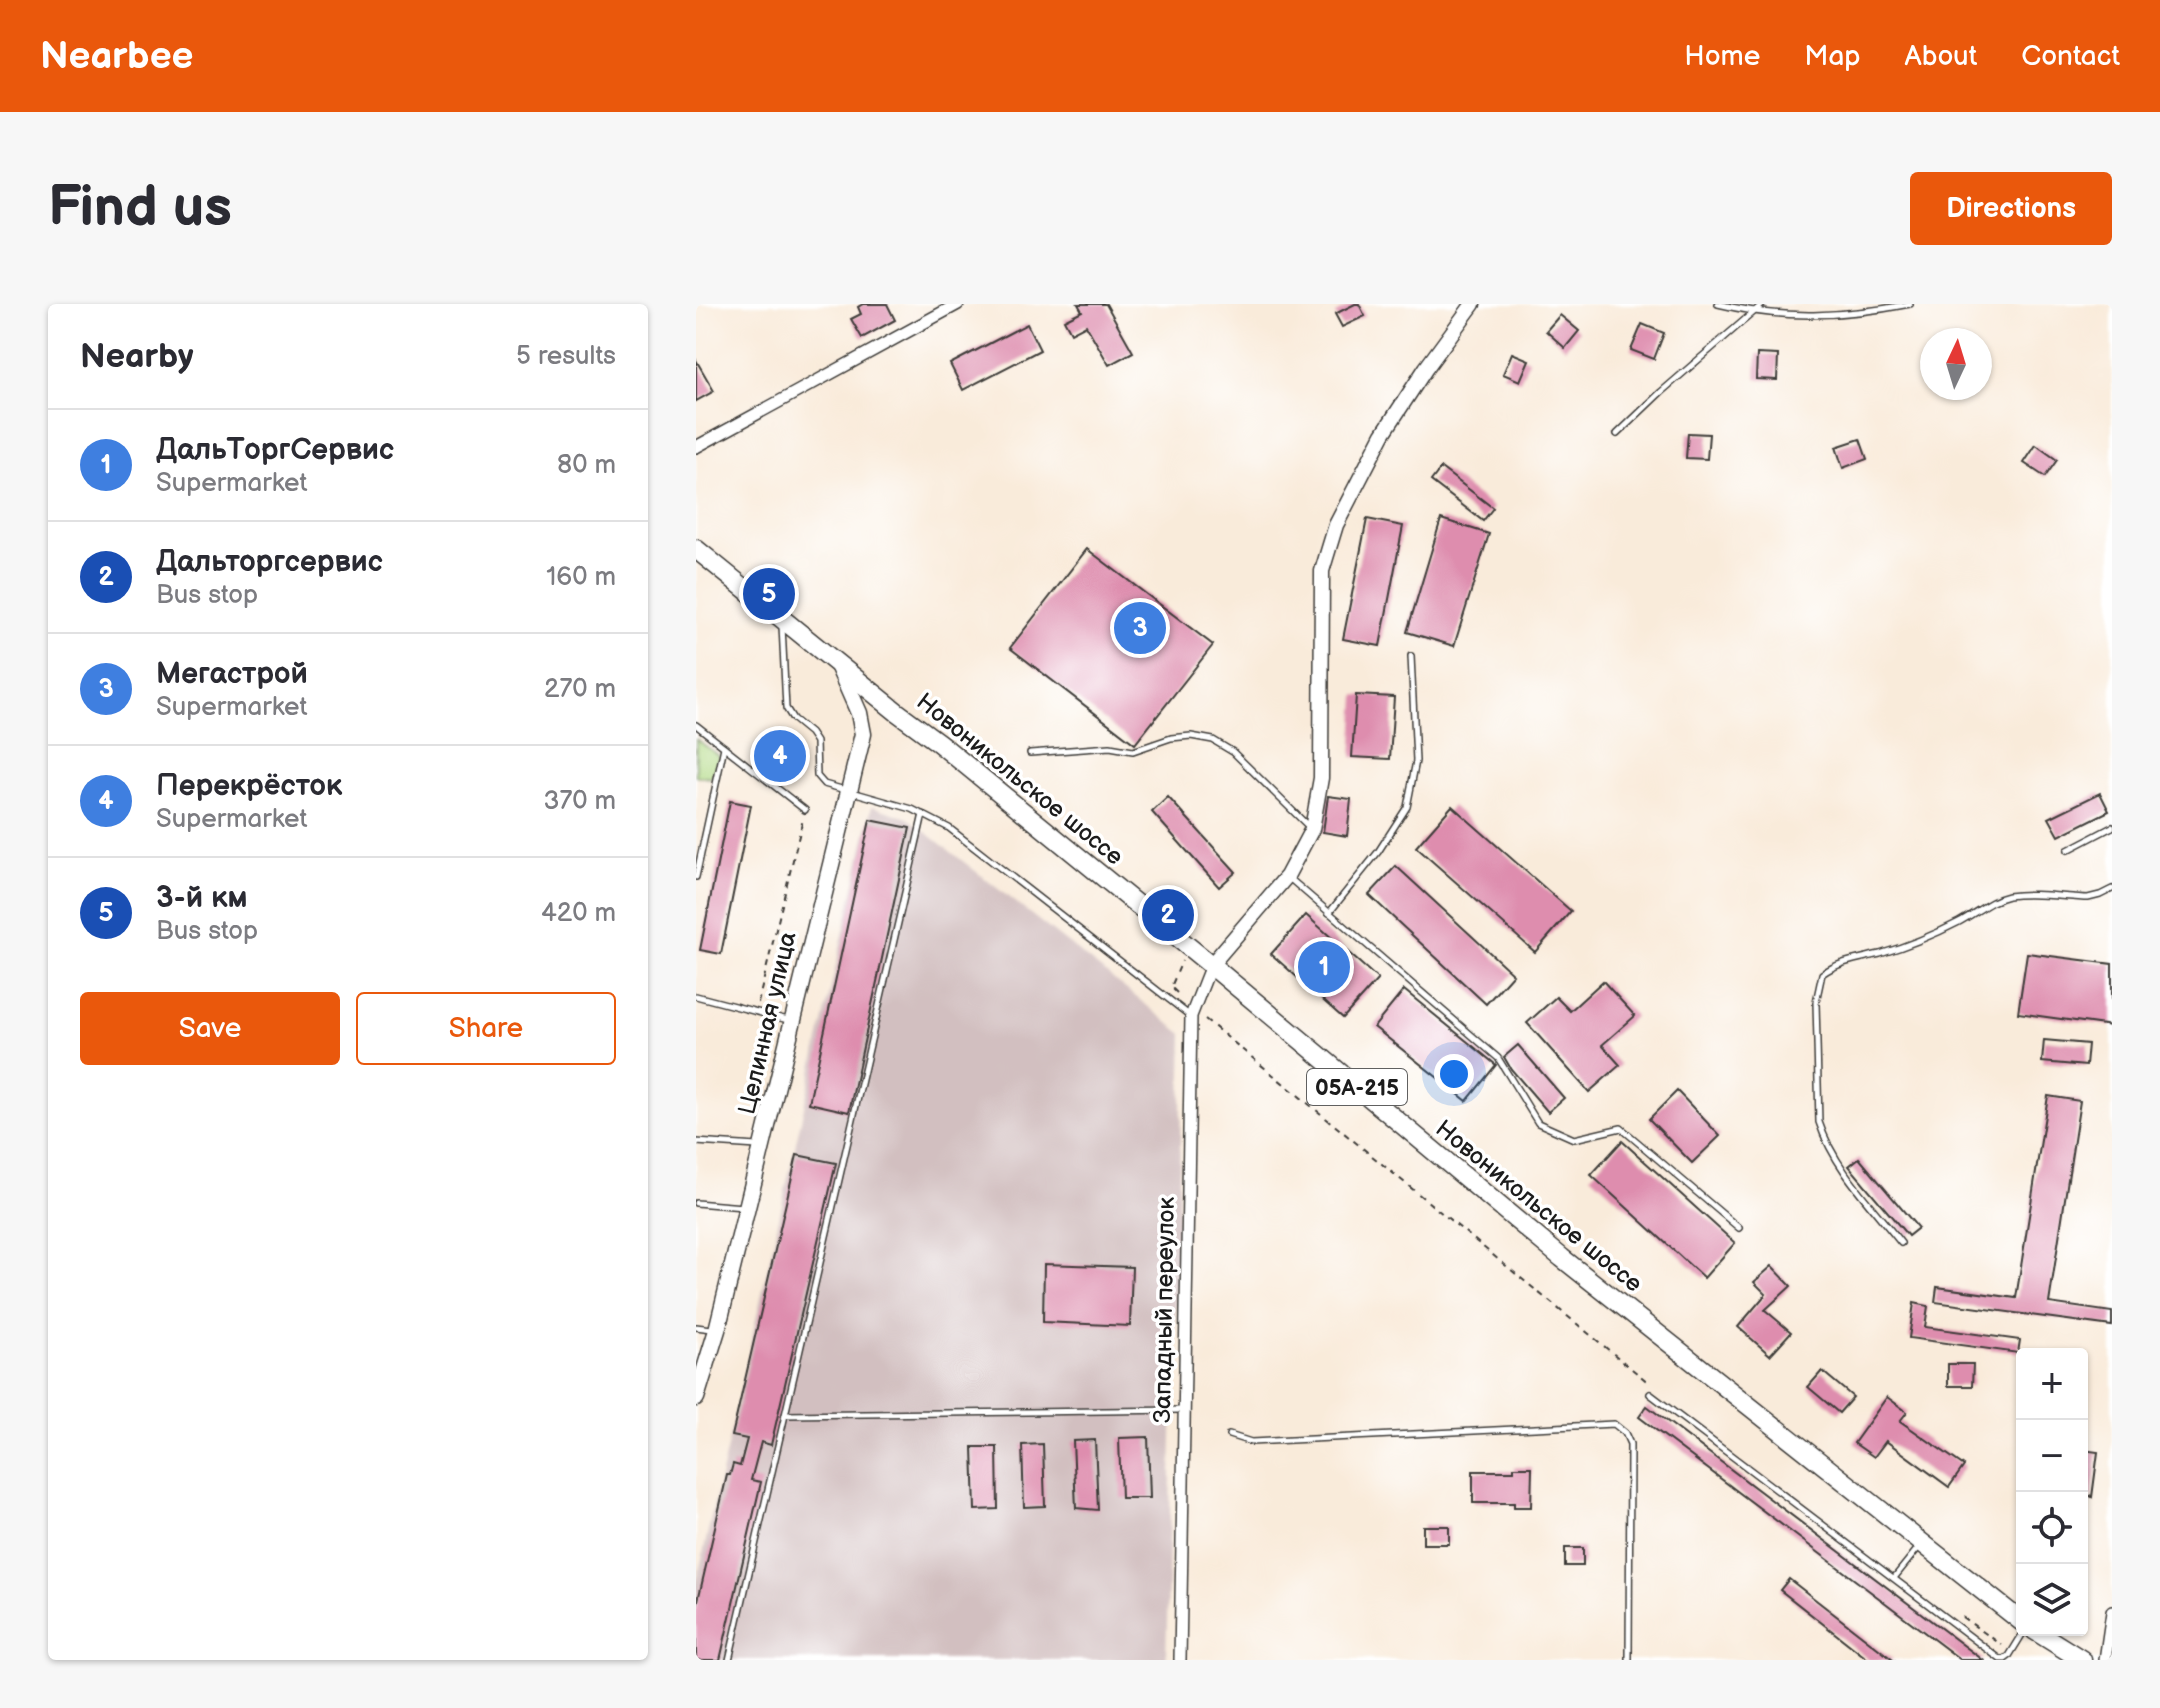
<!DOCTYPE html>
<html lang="en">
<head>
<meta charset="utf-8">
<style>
	body { margin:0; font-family:"Balsamiq Sans",sans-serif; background:#f7f7f7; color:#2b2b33 }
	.controls { position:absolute; right:24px; bottom:24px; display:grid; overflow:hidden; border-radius:8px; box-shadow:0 2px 6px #0004 }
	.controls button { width:72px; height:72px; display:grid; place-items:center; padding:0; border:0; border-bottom:2px solid #e1e1e2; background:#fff; color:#2b2b33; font:40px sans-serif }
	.compass { position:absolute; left:1224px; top:24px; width:72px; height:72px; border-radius:50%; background:#fff; box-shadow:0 2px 6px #0004; rotate:4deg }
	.you { position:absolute; left:758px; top:770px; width:28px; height:28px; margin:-20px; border:6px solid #fff; border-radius:50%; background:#1a73e8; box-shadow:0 0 0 12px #1a73e833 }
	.badge { display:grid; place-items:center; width:52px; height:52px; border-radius:50%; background:#ea580c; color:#fff; font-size:26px; font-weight:700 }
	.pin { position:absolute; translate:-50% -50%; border:4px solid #fff; box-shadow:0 2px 8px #0006 }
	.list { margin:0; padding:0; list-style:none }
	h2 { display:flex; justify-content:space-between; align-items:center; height:104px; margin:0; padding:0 32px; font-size:34px }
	h2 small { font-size:26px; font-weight:400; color:#7c7c81 }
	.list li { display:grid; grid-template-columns:52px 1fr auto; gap:24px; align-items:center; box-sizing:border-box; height:112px; padding:0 32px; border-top:2px solid #e1e1e2 }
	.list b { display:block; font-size:30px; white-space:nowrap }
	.list p { margin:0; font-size:26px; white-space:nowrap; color:#7c7c81 }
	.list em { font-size:26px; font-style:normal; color:#7c7c81 }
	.actions { display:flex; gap:16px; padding:24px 32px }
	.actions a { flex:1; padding:18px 0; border:2px solid #ea580c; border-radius:8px; text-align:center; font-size:28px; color:#ea580c }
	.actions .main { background:#ea580c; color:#fff }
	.icon { flex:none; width:44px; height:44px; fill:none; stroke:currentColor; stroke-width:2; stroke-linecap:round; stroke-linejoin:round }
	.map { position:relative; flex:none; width:1416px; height:1356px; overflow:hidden; border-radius:8px }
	header { display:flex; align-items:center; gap:48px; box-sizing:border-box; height:112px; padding:0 40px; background:#ea580c; color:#fff }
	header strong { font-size:38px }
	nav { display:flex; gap:44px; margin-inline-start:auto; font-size:28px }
	.intro { display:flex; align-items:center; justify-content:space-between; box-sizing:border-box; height:192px; padding:0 48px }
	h1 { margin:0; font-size:56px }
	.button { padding:20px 36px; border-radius:8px; background:#ea580c; color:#fff; font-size:28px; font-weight:700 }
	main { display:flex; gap:48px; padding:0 48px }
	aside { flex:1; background:#fff; border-radius:8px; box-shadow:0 2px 6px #0004 }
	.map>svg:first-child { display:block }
</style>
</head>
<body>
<header>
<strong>Nearbee</strong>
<nav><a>Home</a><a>Map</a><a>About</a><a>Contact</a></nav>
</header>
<div class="intro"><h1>Find us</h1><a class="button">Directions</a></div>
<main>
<aside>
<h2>Nearby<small>5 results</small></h2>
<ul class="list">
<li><span class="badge" style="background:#3f7fe0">1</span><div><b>ДальТоргСервис</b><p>Supermarket</p></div><em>80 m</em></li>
<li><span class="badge" style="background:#1a4fb4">2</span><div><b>Дальторгсервис</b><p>Bus stop</p></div><em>160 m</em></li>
<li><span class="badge" style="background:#3f7fe0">3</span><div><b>Мегастрой</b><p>Supermarket</p></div><em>270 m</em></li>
<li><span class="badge" style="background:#3f7fe0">4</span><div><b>Перекрёсток</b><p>Supermarket</p></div><em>370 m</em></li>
<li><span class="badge" style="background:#1a4fb4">5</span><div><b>3-й км</b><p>Bus stop</p></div><em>420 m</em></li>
</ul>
<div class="actions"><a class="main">Save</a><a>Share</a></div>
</aside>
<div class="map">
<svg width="1416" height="1356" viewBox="0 0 1416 1356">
	<rect width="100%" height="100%" fill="#fff"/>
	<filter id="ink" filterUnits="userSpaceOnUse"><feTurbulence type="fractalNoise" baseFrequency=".0125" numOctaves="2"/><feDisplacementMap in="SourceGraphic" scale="16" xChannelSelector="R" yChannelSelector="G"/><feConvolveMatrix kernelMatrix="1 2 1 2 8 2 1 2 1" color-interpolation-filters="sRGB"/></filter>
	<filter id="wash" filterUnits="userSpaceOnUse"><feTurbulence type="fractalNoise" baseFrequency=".006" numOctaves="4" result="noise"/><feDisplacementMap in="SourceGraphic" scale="32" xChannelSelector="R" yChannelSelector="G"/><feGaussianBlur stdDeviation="1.8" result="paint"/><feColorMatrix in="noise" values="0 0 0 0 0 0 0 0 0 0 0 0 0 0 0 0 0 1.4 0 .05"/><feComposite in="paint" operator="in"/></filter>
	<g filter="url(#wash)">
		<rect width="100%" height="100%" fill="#f9ebda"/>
		<polygon fill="#d2bfc0" points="176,502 212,514 487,730 470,1356 0,1356 0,1281"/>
		<polygon fill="#b1d984" stroke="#667a50" stroke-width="2" points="0,435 23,452 16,474 0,472"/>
		<g id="blocks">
			<g fill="#de8dae">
				<polygon points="167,0 191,0 199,16 166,34 155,15 165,10 162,3"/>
				<polygon points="382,0 410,0 437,48 413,61 390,21 375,29 368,16 386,7"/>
				<polygon points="659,0 663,0 669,12 646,23 639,10"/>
				<polygon points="864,11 883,27 869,44 850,27"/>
				<polygon points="331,20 344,46 267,86 254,60"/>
				<polygon points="946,20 968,29 958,55 935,46"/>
				<polygon points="816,49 833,56 824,77 807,70"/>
				<polygon points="1061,50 1082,51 1081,76 1060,75"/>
				<polygon points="0,56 18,87 0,97"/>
				<polygon points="992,129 1013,130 1011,155 990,154"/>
				<polygon points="1164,135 1171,155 1147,164 1140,143"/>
				<polygon points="1340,141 1361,156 1349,173 1328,159"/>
				<polygon points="745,164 797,204 787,217 735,177"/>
				<polygon points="671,215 707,222 684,342 647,335"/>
				<polygon points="745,215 793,230 758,342 711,328"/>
				<polygon points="391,245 517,341 439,440 314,344"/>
				<polygon points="660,391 698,393 694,455 656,453"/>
				<polygon points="79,434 103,454 90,470 65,450"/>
				<polygon points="1404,489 1413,507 1363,532 1353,514"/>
				<polygon points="632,492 655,495 651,532 627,528"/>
				<polygon points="472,493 540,568 523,583 456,508"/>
				<polygon points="34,497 55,501 25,650 4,646"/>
				<polygon points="756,502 875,607 839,648 720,543"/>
				<polygon points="174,516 214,524 153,808 113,799"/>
				<polygon points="700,562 817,670 790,700 673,591"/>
				<polygon points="610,611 682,675 647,714 575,650"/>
				<polygon points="1331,649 1416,660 1416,722 1322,709"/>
				<polygon points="907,677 939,712 906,741 924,761 893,788 831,719 860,693 874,707"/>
				<polygon points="708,686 800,761 771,797 678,723"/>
				<polygon points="1348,736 1392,740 1390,762 1346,758"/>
				<polygon points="822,741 868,794 852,808 815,765 808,753"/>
				<polygon points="981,787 1024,832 996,859 953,815"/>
				<polygon points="1352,792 1384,797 1353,999 1416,1008 1416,1022 1239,998 1241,983 1320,994"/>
				<polygon points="926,837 1039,939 1008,974 895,871"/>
				<polygon points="101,851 140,859 75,1141 65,1138 55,1176 65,1178 24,1356 0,1356 0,1305 31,1171 34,1171 37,1160 44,1162 51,1135 36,1132"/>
				<polygon points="1163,854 1222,924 1212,932 1153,862"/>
				<polygon points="348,960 436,963 434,1022 347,1018"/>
				<polygon points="1076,962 1095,982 1069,1006 1095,1028 1074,1051 1042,1023 1070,990 1058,978"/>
				<polygon points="1218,999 1232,1002 1229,1023 1324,1036 1322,1049 1213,1034"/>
				<polygon points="1252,1060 1277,1060 1276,1082 1252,1082"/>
				<polygon points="1126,1067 1157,1093 1143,1109 1112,1083"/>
				<polygon points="1191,1093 1211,1108 1204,1117 1268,1162 1253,1183 1190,1137 1178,1153 1158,1139"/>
				<polygon points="951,1102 1287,1356 1265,1356 943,1113"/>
				<polygon points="452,1133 454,1194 425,1194 423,1134"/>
				<polygon points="399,1136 402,1206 380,1204 377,1137"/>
				<polygon points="347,1140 349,1202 328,1203 326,1141"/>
				<polygon points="277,1143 301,1143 302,1205 279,1206"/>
				<polygon points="1386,1146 1402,1148 1396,1193 1386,1187"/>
				<polygon points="818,1163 836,1163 835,1203 818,1203 818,1199 777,1199 777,1167 818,1167"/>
				<rect x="727" y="1222" width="26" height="18"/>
				<rect x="869" y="1244" width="18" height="18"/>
				<polygon points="1093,1275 1197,1356 1173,1356 1084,1286"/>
			</g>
		</g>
	</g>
	<g filter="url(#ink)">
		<use href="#blocks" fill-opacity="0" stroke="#3d3b38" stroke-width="2"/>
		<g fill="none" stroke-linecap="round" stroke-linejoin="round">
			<g stroke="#3d3b38" stroke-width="8">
				<g id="service">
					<path d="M1022,0C1087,16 1148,13 1214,0"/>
					<polyline points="921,130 965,88 1067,0"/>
					<polyline points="86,322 90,404 97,415 114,429 120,438 121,472 128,480 216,505 253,524 493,711"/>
					<polyline points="0,421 109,506"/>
					<polyline points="334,449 414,443 437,447 475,434 495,432 517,436 537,448 612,522"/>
					<polyline points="1372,546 1416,523"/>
					<polyline points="0,573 28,443"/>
					<polyline points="592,573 802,754 842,819 878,835 925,824 1043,924"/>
					<polyline points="633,609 682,548 711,503 720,457 715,352"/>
					<polyline points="0,692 92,716"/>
					<polyline points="0,838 61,842"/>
					<polyline points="0,899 47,903"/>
					<path d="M1205,939C1175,901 1138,864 1123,818L1120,698L1126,670C1144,657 1163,655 1184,650C1211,642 1238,631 1263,618C1280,609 1294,596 1312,592C1337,588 1367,593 1392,594L1404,591L1416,585"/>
					<polyline points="0,1023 16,1025"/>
					<polyline points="954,1090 1304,1355 1309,1355 1313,1352 1329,1326"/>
					<polyline points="89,1111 227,510"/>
					<polyline points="533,1131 555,1138 918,1120 929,1129 934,1140 933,1356"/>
					<polyline points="1198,1274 1223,1243"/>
					<polyline points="33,1356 89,1111 487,1106"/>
				</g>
			</g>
			<g stroke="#3d3b38" stroke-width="14">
				<g id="minor">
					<polyline points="0,143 262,0"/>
					<polyline points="484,1356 495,712 515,661"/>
					<polyline points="1409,1356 1416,1308"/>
				</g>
			</g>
			<g stroke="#3d3b38" stroke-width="17">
				<polyline id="tertiary" points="515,661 591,572 616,525 625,474 626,267 640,221 687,130 730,64 777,0"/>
			</g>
			<g stroke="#3d3b38" stroke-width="19">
				<polyline id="secondary" points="0,1094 21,1026 167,430 163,409 141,359"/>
			</g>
			<g stroke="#3d3b38" stroke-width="21">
				<g id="trunk">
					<polyline points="0,245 201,408 243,439 515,661 866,954 1326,1318"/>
					<polyline points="1338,1326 1386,1356"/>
				</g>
			</g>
			<g stroke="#3d3b38" stroke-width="2" stroke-dasharray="6 6" stroke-linecap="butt">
				<polyline points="481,689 475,683 486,657"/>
				<polyline points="62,699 107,515"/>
				<polyline points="509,715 953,1079"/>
				<polyline points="1266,1313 1306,1341"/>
			</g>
			<use href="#service" stroke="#fff" stroke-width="5"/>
			<use href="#minor" stroke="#fff" stroke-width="11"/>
			<use href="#tertiary" stroke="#fff" stroke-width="14"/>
			<use href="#secondary" stroke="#fff" stroke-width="16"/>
			<use href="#trunk" stroke="#fff" stroke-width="18"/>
		</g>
	</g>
	<g text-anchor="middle" stroke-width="7" stroke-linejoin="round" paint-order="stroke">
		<rect fill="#fff" stroke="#606060" stroke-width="2" x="611" y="765" width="100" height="36" rx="6"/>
		<g font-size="22" font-weight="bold" fill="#1c1c1c">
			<text x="661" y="791">05А-215</text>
		</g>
		<g font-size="24" fill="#1c1c1c" stroke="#fff">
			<text transform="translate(324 475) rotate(39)" y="8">Новоникольское шоссе</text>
			<text transform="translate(71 719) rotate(-77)" y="8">Целинная улица</text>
			<text transform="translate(843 902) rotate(39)" y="8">Новоникольское шоссе</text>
			<text transform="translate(468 1006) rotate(-89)" y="8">Западный переулок</text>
		</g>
	</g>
</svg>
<div class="controls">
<button>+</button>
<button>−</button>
<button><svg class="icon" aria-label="locate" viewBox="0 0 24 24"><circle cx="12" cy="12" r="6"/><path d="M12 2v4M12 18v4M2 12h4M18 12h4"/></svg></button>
<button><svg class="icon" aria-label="layers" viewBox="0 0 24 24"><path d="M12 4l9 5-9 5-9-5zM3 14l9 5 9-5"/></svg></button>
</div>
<svg class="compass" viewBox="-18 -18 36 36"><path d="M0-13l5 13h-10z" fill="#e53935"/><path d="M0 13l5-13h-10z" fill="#7c7c81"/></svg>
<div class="you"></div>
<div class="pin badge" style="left:628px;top:663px;background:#3f7fe0">1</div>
<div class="pin badge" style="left:472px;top:611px;background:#1a4fb4">2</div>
<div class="pin badge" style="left:444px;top:324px;background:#3f7fe0">3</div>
<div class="pin badge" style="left:84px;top:452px;background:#3f7fe0">4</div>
<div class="pin badge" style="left:73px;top:290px;background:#1a4fb4">5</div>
</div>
</main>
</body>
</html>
